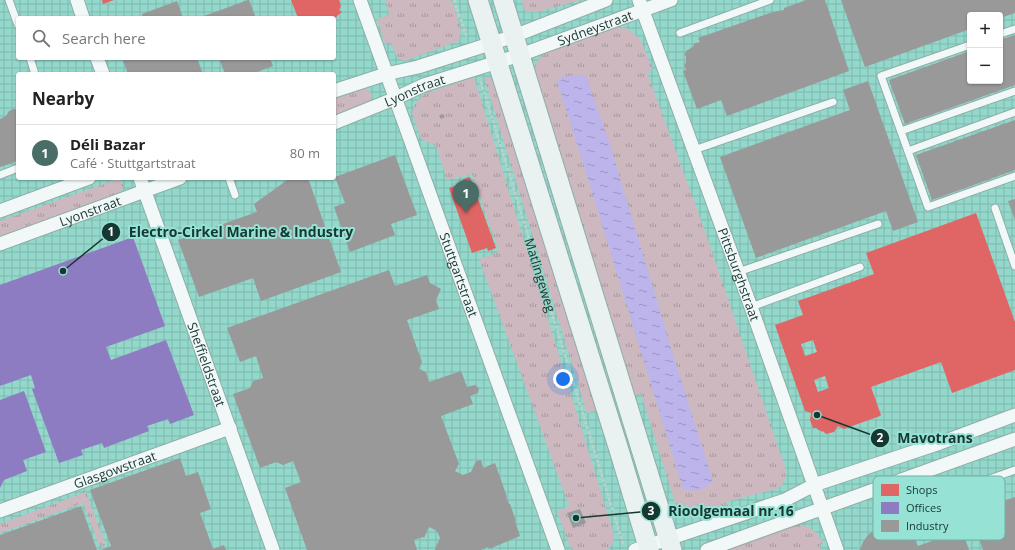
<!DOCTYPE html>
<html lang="en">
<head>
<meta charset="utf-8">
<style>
	body { margin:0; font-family:"Open Sans",sans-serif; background:#f2f2f2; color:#222 }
	.controls { position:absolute; right:12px; top:12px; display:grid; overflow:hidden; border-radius:4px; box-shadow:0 1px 3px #0004 }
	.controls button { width:36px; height:36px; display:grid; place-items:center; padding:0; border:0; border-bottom:1px solid #e0e0e0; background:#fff; color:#222; font:20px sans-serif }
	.you { position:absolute; left:563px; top:379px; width:14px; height:14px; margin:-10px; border:3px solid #fff; border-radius:50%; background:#1a73e8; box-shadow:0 0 0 6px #1a73e833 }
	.badge { display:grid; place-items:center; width:26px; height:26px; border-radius:50%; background:#4a6d67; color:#fff; font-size:13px; font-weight:700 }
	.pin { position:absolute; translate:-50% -33px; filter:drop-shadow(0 1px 2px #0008) }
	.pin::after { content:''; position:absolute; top:21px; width:14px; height:12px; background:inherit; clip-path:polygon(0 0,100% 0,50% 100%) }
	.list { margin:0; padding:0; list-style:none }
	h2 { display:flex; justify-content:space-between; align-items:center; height:52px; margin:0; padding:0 16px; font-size:17px }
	h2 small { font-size:13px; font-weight:400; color:#767676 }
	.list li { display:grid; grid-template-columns:26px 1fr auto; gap:12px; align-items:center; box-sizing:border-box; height:56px; padding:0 16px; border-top:1px solid #e0e0e0 }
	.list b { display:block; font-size:15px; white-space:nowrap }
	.list p { margin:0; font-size:13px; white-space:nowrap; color:#767676 }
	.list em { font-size:13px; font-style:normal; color:#767676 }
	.icon { flex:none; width:22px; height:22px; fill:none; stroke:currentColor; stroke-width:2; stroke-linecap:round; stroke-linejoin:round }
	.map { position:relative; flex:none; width:1015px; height:550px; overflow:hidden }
	.search { position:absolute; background:#fff; box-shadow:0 1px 3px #0004; left:16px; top:16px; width:320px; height:44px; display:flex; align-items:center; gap:10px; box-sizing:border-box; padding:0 14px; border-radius:4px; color:#767676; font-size:15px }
	.panel { position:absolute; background:#fff; box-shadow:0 1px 3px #0004; left:16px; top:72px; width:320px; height:108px; border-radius:4px }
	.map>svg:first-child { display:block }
</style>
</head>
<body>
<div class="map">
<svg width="1015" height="550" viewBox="0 0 1015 550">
	<defs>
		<pattern id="industrial-grid" width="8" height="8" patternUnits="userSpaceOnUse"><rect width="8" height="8" fill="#94d7cb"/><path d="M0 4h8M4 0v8" fill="none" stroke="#7fb9af"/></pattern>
		<pattern id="grass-tufts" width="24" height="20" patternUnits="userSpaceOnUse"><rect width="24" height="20" fill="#ccb8be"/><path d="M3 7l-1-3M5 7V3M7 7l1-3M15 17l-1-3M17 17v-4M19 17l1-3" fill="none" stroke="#a5969b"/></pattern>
		<pattern id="water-ripples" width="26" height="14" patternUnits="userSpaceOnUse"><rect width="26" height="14" fill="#beb4ec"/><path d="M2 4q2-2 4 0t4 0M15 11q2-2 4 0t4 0" fill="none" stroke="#9993c0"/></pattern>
	</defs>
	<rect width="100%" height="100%" fill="#a8d2ca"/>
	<path fill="url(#industrial-grid)" fill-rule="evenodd" d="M0,0H1015V550H0ZM970,15H1000V81H970ZM18,18H334V58H18ZM18,74H334V178H18Z"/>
	<g fill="url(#grass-tufts)" fill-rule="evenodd">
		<polygon points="385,0 450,0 453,3 461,31 459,41 404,61 397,57 391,43 385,44 377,19 389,15"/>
		<polygon points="522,0 581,0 537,12 525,12"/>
		<path d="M616,27L627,28L640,39L653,70L647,72L706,234L785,467C785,477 787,480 779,488L726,502L728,506L692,518L684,517L678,512L641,394L630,397L534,71L536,63L545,51L607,29ZM557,81L610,145L674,358L712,481L693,491L683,489L595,201Z"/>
		<polygon points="474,77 614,535 612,545 607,550 574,550 570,547 557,511 569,506 479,259 499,252 472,174 447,180 436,146 421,139 412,113 415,104 424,94"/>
		<polygon points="484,77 490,78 496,85 599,410 587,413"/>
		<path d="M366,88C374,94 373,98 367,104L334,116V99Z"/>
		<path d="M118,179C125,184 125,189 118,195L0,237V221Z"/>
		<polygon points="86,492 106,545 100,547 83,503 0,533 0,524"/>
		<path d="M794,524C811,526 814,529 824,543L820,545L821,550H719Z"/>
	</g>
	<path fill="url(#water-ripples)" d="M577,75L586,76L610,145L674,358L713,481C703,491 696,492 683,489L595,201L557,81L562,77Z"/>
	<g fill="#e06666" fill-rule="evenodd">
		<polygon points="102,0 114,0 103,4"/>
		<polygon points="291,0 339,0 341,6 339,10 342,12 337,16 334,23 334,18 298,18"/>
		<polygon points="470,177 496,248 488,251 487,248 472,253 449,188 464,183 463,179"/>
		<path d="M976,213L1015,322V370L952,393L941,362L871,387L881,415L880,416L844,429L838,426L834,432L826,434L823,431V432L817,429V428H813L810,420L811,413L805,411L775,325L803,315L798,301L874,274L866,253ZM813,340L817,352L805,356L801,344ZM825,376L829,388L818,392L814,380Z"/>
	</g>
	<g fill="#8e7cc3">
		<polygon points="133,237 165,326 106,347 111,360 166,340 194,415 170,424 168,419 147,426 149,431 104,448 102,443 81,450 83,455 59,463 32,389 35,388 31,375 0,386 0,285"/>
		<polygon points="24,391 46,452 23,460 27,471 4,480 0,488 0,400"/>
	</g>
	<g fill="#999">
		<polygon points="248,0 249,0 256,18 205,18 204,16"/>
		<polygon points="806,0 825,0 849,71 727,116 721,100 697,109 683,71 686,70 684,64 686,63 686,56 684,55 687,50 688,50 694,46 693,44 700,42 698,38 773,12 784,10 784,8"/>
		<polygon points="841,0 1015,0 1015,13 1000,18 1000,15 970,15 970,29 865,67"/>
		<polygon points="177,1 183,18 143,18 142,14"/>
		<polygon points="1015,35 1015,85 905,124 889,80 970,51 970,81 1000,81 1000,40"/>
		<polygon points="122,58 197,58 203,74 128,74"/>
		<polygon points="219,58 270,58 273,66 257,72 255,74 225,74"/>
		<polygon points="868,81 918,222 893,231 886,211 756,258 720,157 850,110 843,90"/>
		<polygon points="13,109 18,110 18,161 0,167 0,119 6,116 9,111"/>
		<polygon points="443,114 445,117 441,119 439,115"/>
		<polygon points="1015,120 1015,170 932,200 916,155"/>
		<polygon points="395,155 417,215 391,224 395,235 350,252 334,207 345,203 335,177"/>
		<polygon points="290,178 308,178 341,272 261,301 253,278 199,297 178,240 257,212 254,204"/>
		<polygon points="1015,199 1015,220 1008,201"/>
		<polygon points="389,270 395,286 427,275 430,283 441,289 436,300 439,309 407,320 422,362 419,369 426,372 429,382 461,371 467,387 475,385 479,388 478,393 470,396 473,404 441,416 459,464 455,471 463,475 471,472 476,461 481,460 483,468 495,463 507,497 506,497 509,504 510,504 516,521 515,521 520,536 489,549 488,547 481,550 435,550 435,549 440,538 437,531 429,527 424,538 423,537 414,540 417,550 307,550 285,488 301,482 293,461 283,465 276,462 260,468 233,394 250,388 253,381 263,378 256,356 240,362 227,328"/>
		<polygon points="180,458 186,476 198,472 211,509 200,513 213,549 224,545 226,550 101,550 111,546 90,490"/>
		<polygon points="1015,497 1015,550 983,550 970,513"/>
		<polygon points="81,506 97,550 0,550 0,535"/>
		<polygon points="580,509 586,523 573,528 567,513"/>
		<polygon points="883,526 892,526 901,528 908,532 913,536 918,546 962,530 969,550 860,550 863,542 868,535 876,529"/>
	</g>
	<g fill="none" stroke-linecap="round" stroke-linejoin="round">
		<g stroke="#8dafa9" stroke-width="9">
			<g id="service">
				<polyline points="9,0 18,25"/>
				<polyline points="680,33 770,0"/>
				<polyline points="1000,34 1015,29"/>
				<polyline points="970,45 881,76 928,207 1015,176"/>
				<polyline points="30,58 35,74"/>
				<polyline points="901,131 1015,91"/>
				<polyline points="694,150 833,102"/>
				<polyline points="908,151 1015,112"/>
				<polyline points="0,175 18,168"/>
				<polyline points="229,178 235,195"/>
				<polyline points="995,208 1015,266"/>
				<polyline points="738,272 878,224"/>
				<polyline points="751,307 860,267"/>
				<polyline points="967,487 1015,470"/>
				<polyline points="877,522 930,506 918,474"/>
			</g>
		</g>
		<g stroke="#8dafa9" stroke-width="15">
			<g id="minor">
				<polyline points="77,0 83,18"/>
				<path id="s2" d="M360,0L558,550"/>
				<path id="s3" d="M639,0L751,307L814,485L837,550"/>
				<polyline points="97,58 103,74"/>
				<polyline points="334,91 386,74 418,67 471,50 514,36 606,0"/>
				<path id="s4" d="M334,123L396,98L424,85L520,55L671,0"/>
				<path id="s5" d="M140,178L273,550"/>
				<polyline points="0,211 89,178"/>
				<path id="s6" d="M0,244L180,178"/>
				<path id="s7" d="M0,511L230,428"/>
				<polyline points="635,550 785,500 814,485 940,443 1015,415"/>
				<polyline points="707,550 1015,439"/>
			</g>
		</g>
		<g stroke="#8dafa9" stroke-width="21">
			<g id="secondary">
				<polyline points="478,0 619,450 649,550"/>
				<polyline points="503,0 672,550"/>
			</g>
		</g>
		<g stroke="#c2d0cd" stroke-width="2.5" stroke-dasharray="3 2" stroke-linecap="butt">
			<polyline points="454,0 467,38"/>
			<path id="s1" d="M481,82L543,284L623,544"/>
		</g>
		<use href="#service" stroke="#f2f8f7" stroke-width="7"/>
		<use href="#minor" stroke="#f2f8f7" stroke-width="13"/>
		<use href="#secondary" stroke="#e9f1f1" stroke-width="19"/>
	</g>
	<g text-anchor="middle" stroke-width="4" stroke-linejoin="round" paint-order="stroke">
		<g font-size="13" fill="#173732" stroke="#96e3d5">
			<text dy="5" stroke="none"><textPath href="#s4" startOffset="278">Sydneystraat</textPath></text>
			<text dy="5" stroke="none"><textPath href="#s4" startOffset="87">Lyonstraat</textPath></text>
			<text dy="5" stroke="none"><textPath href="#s6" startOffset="96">Lyonstraat</textPath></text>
			<text dy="5" stroke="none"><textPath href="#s2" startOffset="292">Stuttgartstraat</textPath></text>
			<text dy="5" stroke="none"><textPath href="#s1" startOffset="202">Matlingeweg</textPath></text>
			<text dy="5" stroke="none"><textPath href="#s3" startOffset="292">Pittsburghstraat</textPath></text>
			<text dy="5" stroke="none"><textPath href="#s5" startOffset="198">Sheffieldstraat</textPath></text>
			<text dy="5" stroke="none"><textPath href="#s7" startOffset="122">Glasgowstraat</textPath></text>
		</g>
	</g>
	<rect x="873" y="476" width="132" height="64" rx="6" fill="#96e3d5" stroke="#70afa4" stroke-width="1"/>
	<rect x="881" y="484" width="18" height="12" fill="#e06666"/>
	<rect x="881" y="502" width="18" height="12" fill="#8e7cc3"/>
	<rect x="881" y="520" width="18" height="12" fill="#999"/>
	<g font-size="11" fill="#173732">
		<text x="906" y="494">Shops</text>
		<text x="906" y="512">Offices</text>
		<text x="906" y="530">Industry</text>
	</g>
	<path fill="none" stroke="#173732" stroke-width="1.5" d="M63 271L111 232M817 415L880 438M576 518L651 511"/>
	<g fill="#173732" stroke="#96e3d5" stroke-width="1.5">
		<circle cx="63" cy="271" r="4"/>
		<circle cx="817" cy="415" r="4"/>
		<circle cx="576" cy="518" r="4"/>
		<circle cx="111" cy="232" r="10"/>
		<circle cx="880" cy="438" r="10"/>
		<circle cx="651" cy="511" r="10"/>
	</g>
	<g font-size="12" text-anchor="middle" font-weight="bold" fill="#fff">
		<text x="111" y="236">1</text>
		<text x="880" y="442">2</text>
		<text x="651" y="515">3</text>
	</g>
	<g font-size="14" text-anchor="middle" font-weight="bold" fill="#173732" stroke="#96e3d5" stroke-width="4" stroke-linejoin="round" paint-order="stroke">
		<text x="241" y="237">Electro-Cirkel Marine &amp; Industry</text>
		<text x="935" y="443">Mavotrans</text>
		<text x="731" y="516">Rioolgemaal nr.16</text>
	</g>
</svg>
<div class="controls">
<button>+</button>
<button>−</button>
</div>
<div class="you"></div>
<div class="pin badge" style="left:466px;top:213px">1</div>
<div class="search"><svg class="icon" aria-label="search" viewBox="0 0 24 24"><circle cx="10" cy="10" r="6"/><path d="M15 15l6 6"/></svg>Search here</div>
<section class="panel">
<h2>Nearby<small></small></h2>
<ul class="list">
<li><span class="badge">1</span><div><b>Déli Bazar</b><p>Café · Stuttgartstraat</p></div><em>80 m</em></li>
</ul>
</section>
</div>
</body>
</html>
